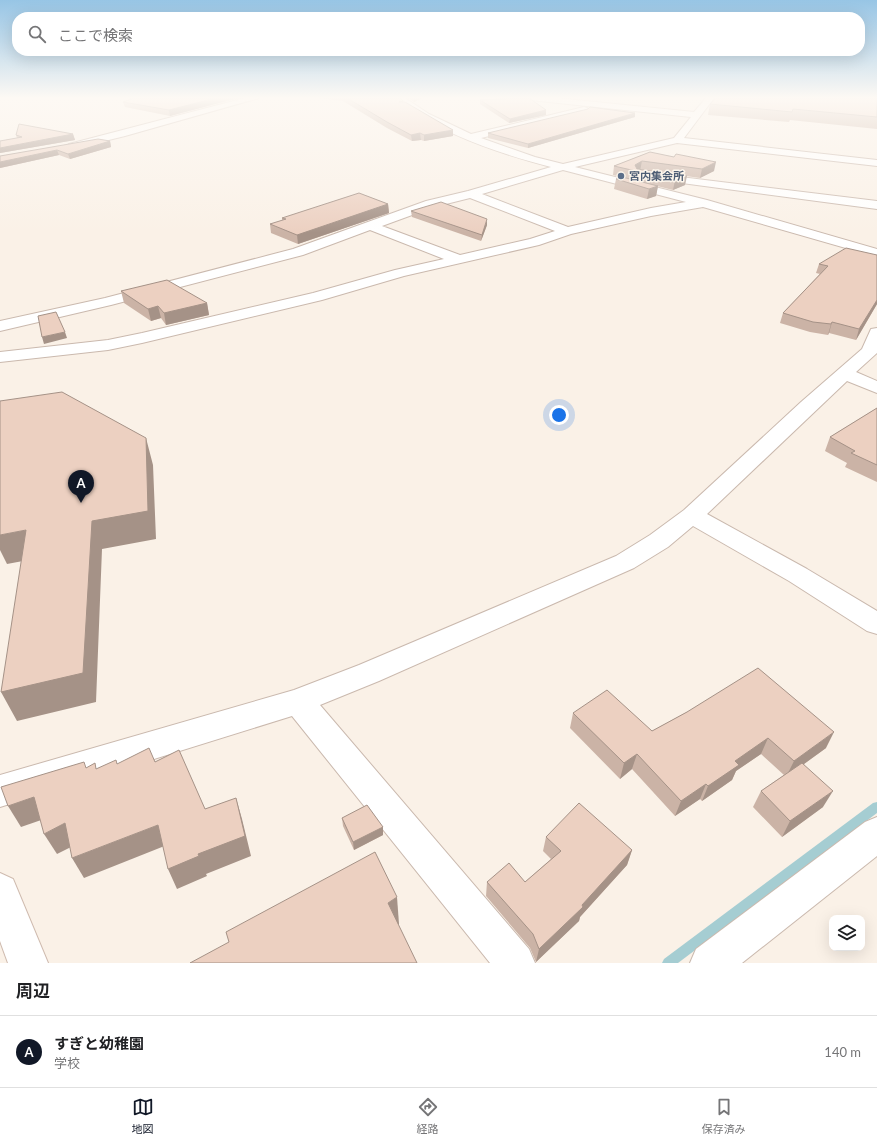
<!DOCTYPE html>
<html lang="ja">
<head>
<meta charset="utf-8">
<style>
	body { margin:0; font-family:Lato,"Noto Sans JP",sans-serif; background:#f6f6f6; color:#202124 }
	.controls { position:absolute; right:12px; bottom:12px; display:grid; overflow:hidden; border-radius:8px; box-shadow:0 4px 16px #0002 }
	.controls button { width:36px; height:36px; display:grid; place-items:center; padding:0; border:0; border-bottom:1px solid #e0e0e0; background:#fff; color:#202124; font:20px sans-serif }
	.you { position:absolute; left:559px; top:415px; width:14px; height:14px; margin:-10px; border:3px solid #fff; border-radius:50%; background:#1a73e8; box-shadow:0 0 0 6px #1a73e833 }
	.badge { display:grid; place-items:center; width:26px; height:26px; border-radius:50%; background:#111827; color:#fff; font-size:13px; font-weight:700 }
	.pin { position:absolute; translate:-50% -33px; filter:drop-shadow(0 1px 2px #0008) }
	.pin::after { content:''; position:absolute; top:21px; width:14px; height:12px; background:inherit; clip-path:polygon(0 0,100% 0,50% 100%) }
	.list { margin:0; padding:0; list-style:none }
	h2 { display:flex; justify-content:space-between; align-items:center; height:52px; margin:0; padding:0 16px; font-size:17px }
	h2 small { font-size:13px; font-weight:400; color:#757577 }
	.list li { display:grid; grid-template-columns:26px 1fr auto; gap:12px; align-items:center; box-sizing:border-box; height:72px; padding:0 16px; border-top:1px solid #e0e0e0 }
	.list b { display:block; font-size:15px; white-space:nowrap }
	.list p { margin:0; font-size:13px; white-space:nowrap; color:#757577 }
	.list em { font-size:13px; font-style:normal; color:#757577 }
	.icon { flex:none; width:22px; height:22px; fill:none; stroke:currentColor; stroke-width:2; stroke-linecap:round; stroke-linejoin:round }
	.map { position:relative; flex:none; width:877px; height:963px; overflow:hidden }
	.search { position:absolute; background:#fff; box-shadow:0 4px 16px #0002; left:12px; right:12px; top:12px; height:44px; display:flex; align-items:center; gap:10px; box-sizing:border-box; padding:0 14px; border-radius:16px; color:#757577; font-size:15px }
	.sheet { height:124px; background:#fff }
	nav { display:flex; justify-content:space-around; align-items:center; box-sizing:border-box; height:56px; border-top:1px solid #e0e0e0; background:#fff; font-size:11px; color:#757577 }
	nav a { display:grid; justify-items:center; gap:2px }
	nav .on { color:#111827 }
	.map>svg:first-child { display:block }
</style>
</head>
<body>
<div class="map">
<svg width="877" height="963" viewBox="0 0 877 963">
	<rect width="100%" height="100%" fill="#faf1e7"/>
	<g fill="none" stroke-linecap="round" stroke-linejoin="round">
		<polygon fill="#a5cdd2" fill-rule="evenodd" points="877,802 877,813 678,963 662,963 664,959 873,803"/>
		<g stroke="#cab9ae" stroke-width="2">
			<g id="minor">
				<polygon points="245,98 259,98 125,136 72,149 67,146 69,144"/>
				<path d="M395,98H405L429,114L471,134L584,107L587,108L588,110L587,112L481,138L535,157L563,164L674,138L691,117L530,100L526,98H556L694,112L706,98H714L684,138L877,160V166L677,143L575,167L707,200L877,249V257L703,207L651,216L571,234L539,245L404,276L322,300L142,343L108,350L0,362V352L108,340L142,333L313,293L395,270L444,259L370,230L303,255L111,305L0,331V321L105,298L293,249L426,201L468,191L551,167C505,155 452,138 412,111C407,107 400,103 395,98ZM563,170L686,202L651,208L568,227L482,194ZM470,198L555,231L530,239L460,255L382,226L434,207Z"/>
				<polygon points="656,174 877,201 877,209 652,179 651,177 652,175"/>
				<polygon points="877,328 877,353 856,372 877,381 877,393 847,381 707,514 807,569 877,611 877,634 867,631 789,581 693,526 668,547 634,568 379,681 320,705 529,949 535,963 490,963 292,716 0,807 0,775 294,690 359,665 616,556 650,535 684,510 801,402 862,349 871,329"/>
				<polygon points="877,817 877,856 742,963 690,963 696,949 865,822"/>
			</g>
		</g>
		<g stroke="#cfbbaf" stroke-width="2">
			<polygon id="secondary" points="0,873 13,879 48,963 8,963 0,941"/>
		</g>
		<use href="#minor" fill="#fff" fill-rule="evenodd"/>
		<use href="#secondary" fill="#fff" fill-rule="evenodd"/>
	</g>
	<g fill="#cbb3a6">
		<polygon points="134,98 238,98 170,116 125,107 123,102"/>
		<polygon points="319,98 400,98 403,102 453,136 424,141 421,140 412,141 387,128 343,101"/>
		<polygon points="408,98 422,98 414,102"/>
		<polygon points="877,98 877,129 790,120 789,122 708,115 710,104"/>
		<polygon points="480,100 546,110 546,115 509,123 480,104"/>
		<polygon points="635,117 528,148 488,138 488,133"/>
		<polygon points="73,134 75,140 0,153 0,141 17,138 16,135"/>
		<polygon points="110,141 111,147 70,159 59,155 0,168 0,156"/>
		<polygon points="650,152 714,171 700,178 686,176 685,185 673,190 613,175 614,166"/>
		<polygon points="616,179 658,186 656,196 647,199 614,189"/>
		<polygon points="388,204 389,213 298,244 271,233 270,224 282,221 282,218"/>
		<polygon points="411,211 487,225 481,241 412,217"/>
		<polygon points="877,255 877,304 856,340 829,333 828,335 810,332 780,323 783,313 820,274 816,273 819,264"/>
		<polygon points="121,291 207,303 209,315 166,325 161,318 151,321 124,303"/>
		<polygon points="877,408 877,482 845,467 847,463 825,451 830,437"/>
		<polygon points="687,712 826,748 804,764 823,807 782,837 753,807 761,791 784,775 761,754 736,771 732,780 702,801 700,799 675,816 632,769 620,779 570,728 573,713 652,731"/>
		<polygon points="342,818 383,827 383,835 354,850 343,826"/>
		<polygon points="546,837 632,850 627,865 580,917 579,921 536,962 530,948 486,896 487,882 525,882 551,859 543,851"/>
	</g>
	<g fill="#a59287">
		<polygon points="216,98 238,98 170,116 169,110"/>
		<polygon points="414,98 422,98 414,102"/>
		<polygon points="546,110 546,115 509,123 510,119"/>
		<polygon points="635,113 635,117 528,148 528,144"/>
		<polygon points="453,130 453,136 424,141 424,135"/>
		<polygon points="420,133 421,140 412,141 411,135"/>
		<polygon points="73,134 75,140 0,153 0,148"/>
		<polygon points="110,141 111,147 70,159 68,154"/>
		<polygon points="57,150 59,155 0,168 0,162"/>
		<polygon points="642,161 640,171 638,172 635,165"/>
		<polygon points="716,162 714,171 700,178 702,169"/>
		<polygon points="687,176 685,185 673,190 675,180"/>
		<polygon points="658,186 656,196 647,199 649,189"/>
		<polygon points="388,204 389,213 298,244 297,235"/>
		<polygon points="487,219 487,225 481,241 482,235"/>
		<polygon points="877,300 877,304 856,340 859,329"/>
		<polygon points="207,303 209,315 166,325 164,313"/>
		<polygon points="158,306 161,318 151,321 148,309"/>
		<polygon points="832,322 829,333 828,335 831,324"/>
		<polygon points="65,332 67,338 44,344 42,337"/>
		<polygon points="146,438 153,465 156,539 102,549 96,702 17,721 1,692 92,521"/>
		<polygon points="26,530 39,558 7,564 0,550 0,535"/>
		<polygon points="834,732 826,748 786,777 794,761"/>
		<polygon points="768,738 761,754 736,771 732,780 702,801 708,786 735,761"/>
		<polygon points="637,754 632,769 620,779 624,763"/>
		<polygon points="706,784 700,799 675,816 681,801"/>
		<polygon points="833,791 823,807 782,837 790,821"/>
		<polygon points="34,797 47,818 21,827 8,806"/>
		<polygon points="236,798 242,819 251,856 206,874 207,876 177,889 168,869 198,854"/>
		<polygon points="65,823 77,844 57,854 44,834"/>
		<polygon points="158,825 167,845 84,878 72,858"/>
		<polygon points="383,827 383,835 354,850 353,842"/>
		<polygon points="632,850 627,865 580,917 579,921 536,962 539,949 582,905"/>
		<polygon points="397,897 399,924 390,930 388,903"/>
	</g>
	<g fill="#ecd0c1" stroke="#a59287">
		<polygon points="134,98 216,98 169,110 123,102"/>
		<polygon points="347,98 400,98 403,101 399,102 405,102 453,130 424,135 420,133 411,135 387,122"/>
		<polygon points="521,98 529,98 546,110 510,119 480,100"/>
		<polygon points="716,98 877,98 877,117 793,109 792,112 710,104"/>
		<polygon points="590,107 635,113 528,144 488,133 588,109"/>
		<polygon points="19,124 73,134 0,148 0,141 22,137 16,135"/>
		<polygon points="98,139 110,141 68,154 57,150 0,162 0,156"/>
		<polygon points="650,152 674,157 676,154 716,162 702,169 642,161 635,165 637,169 687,176 675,180 614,166"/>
		<polygon points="622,177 658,186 649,189 616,179"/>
		<polygon points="359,193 388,204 297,235 270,224 286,219 282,218"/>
		<polygon points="441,202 487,219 482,235 411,211"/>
		<polygon points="846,248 877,255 877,300 859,329 832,322 831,324 813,322 783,313 828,266 819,264"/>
		<polygon points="167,280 207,303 164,313 158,306 148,309 121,291"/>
		<polygon points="56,312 65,332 42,337 38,316"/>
		<polygon points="62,392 146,438 148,511 92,521 83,673 1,692 26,530 0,535 0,401"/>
		<polygon points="877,408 877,465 851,453 855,451 830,437"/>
		<polygon points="758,668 834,732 794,761 768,738 735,761 739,765 708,786 706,784 681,801 637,754 624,763 573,713 607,690 652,731 687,712"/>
		<polygon points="149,748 155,762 179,750 205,809 236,798 245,836 198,854 199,856 168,869 158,825 72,858 65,823 44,834 34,797 8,806 1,787 84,762 86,768 95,763 96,769 116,760 117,764"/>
		<polygon points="802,763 833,791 790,821 761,791"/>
		<polygon points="579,803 632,850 582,905 583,907 539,949 533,934 487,882 509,863 525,882 561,851 546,837"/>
		<polygon points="367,805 383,827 353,842 342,818"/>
		<polygon points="375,852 397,897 388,903 417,963 190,963 229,942 226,932"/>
	</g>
	<linearGradient id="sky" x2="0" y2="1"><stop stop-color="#97c5e5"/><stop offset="0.42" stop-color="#fdf9f4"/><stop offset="1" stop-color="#fdf9f4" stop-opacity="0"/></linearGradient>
	<rect width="877" height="233" fill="url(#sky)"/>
	<circle fill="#5c6f8a" stroke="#fdf6ec" stroke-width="1.5" cx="621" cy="176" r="4"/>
	<g text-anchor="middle" stroke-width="3" stroke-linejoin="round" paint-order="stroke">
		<g font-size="11" font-weight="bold" fill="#4e5e75" stroke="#fdf6ec" text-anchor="start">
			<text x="629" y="180">宮内集会所</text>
		</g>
	</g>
</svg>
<div class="controls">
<button><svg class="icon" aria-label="layers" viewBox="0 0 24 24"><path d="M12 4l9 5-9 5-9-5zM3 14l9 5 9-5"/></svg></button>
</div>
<div class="you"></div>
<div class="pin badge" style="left:81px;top:503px">A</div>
<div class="search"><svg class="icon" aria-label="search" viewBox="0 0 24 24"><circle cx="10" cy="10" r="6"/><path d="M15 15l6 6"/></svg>ここで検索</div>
</div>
<section class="sheet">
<h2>周辺<small></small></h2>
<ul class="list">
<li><span class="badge">A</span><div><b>すぎと幼稚園</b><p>学校</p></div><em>140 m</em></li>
</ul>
</section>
<nav>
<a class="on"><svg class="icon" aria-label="map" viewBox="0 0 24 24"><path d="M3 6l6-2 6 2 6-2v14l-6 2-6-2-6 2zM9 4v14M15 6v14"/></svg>地図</a>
<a><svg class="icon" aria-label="directions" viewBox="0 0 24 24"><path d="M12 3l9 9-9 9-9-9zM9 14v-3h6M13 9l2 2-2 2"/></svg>経路</a>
<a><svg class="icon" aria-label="saved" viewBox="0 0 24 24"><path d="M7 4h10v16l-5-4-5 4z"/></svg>保存済み</a>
</nav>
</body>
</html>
